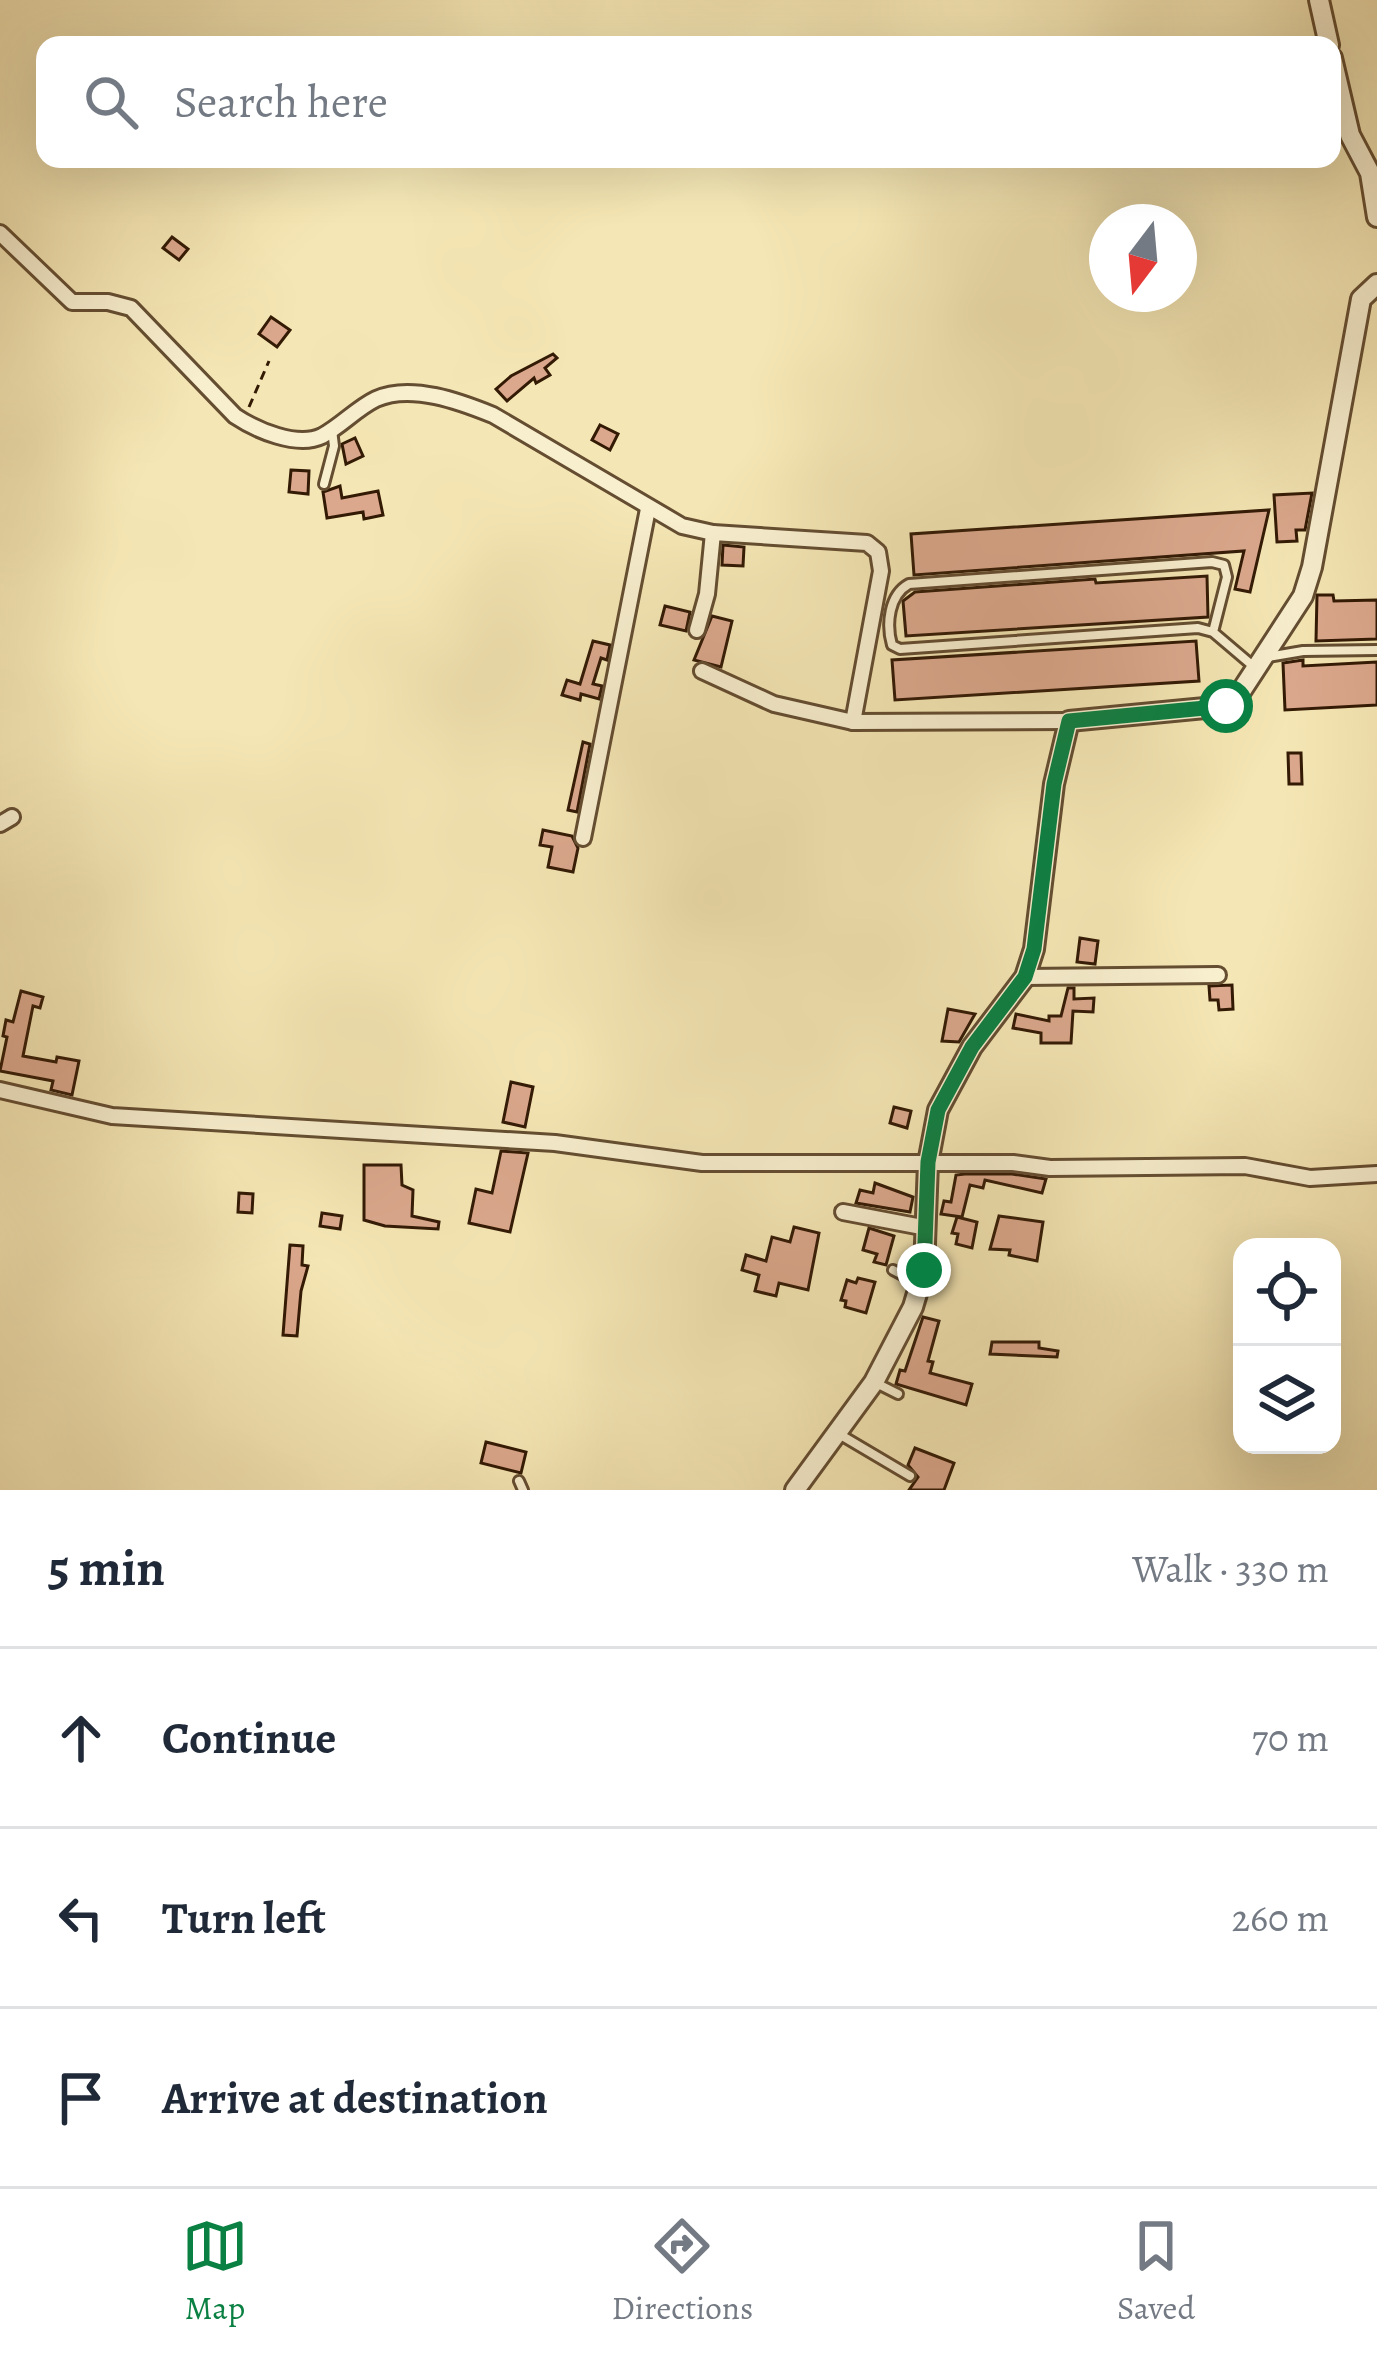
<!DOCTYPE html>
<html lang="en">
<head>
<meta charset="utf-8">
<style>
	body { margin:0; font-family:Alegreya,serif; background:#f2f2f3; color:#1f2937 }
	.controls { position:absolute; right:36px; bottom:36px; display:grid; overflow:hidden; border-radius:24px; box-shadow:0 12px 48px #0002 }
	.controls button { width:108px; height:108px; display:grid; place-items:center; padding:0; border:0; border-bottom:3px solid #e0e1e3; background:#fff; color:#1f2937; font:60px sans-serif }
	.compass { position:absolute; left:1089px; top:204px; width:108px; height:108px; border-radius:50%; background:#fff; box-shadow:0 12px 48px #0002; rotate:196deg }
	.stop { position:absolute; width:36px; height:36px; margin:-27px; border:9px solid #0b8043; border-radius:50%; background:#fff }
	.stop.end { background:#0b8043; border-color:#fff; box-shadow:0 3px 12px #0008 }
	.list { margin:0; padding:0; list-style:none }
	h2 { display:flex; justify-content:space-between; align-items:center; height:156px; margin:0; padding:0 48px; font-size:51px }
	h2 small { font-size:39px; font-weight:400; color:#747a83 }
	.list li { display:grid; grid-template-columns:78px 1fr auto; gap:36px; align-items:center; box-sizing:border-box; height:180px; padding:0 48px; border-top:3px solid #e0e1e3 }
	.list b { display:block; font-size:45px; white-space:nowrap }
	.list em { font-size:39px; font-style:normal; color:#747a83 }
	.icon { flex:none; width:66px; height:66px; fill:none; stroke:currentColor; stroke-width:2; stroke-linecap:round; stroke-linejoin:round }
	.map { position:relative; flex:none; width:1377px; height:1490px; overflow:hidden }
	.search { position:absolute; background:#fff; box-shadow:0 12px 48px #0002; left:36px; right:36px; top:36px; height:132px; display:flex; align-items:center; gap:30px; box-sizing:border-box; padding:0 42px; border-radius:24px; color:#747a83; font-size:45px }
	.sheet { height:696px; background:#fff }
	nav { display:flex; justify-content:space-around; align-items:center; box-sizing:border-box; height:168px; border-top:3px solid #e0e1e3; background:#fff; font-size:33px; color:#747a83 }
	nav a { display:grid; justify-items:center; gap:6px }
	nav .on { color:#0b8043 }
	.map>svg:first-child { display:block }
</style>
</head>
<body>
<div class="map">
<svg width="1377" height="1490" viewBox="0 0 1377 1490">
	<rect width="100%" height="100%" fill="#f5e7b5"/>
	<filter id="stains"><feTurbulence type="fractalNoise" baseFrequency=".00167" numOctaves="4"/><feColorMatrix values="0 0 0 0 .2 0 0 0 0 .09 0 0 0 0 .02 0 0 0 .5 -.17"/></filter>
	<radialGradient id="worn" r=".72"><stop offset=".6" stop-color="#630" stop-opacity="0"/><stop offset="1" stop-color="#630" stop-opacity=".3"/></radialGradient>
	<g fill="#dba88d" stroke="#331a05" stroke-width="3">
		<polygon points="172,237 188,249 179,260 163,248"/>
		<polygon points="271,317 290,330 277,347 259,334"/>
		<polygon points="553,354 557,358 545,368 550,375 536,383 534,378 507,401 496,389 511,376"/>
		<polygon points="600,425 618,434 610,450 592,440"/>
		<polygon points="355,438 363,456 346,464 342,444"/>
		<polygon points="291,470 309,471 308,494 289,492"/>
		<polygon points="340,486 342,498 378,491 383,515 364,519 363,512 327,518 323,492"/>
		<polygon points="1312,493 1305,530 1296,530 1297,541 1277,542 1274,495"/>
		<polygon points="1269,510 1250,592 1235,589 1244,551 914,575 911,534"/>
		<polygon points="723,545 744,547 743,566 722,565"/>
		<polygon points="1207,576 1208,617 906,636 903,601 915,592 1095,579 1096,583"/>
		<polygon points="1317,595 1333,595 1334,601 1377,600 1377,639 1316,641"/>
		<polygon points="665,606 690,612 686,631 660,625"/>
		<polygon points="712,616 732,621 721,667 694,660"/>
		<polygon points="593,641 610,645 607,660 601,658 593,684 602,686 599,699 581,694 580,700 562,695 567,680 580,684"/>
		<polygon points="1196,641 1199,681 895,700 892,660"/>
		<polygon points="1303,660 1303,666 1377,662 1377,705 1285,710 1283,663"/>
		<polygon points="583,742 590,744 577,812 568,810"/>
		<polygon points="1288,753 1301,753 1302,784 1289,784"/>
		<polygon points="543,830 572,836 578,848 573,872 548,867 552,847 540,845"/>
		<polygon points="1080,938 1098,941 1095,964 1077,962"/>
		<polygon points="1232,985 1233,1009 1219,1010 1218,1000 1210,1000 1209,986"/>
		<polygon points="1068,988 1074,988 1074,999 1094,998 1093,1012 1073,1011 1071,1043 1041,1043 1041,1033 1013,1028 1016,1014 1049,1021 1049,1016 1061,1016"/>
		<polygon points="21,991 43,997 40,1008 33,1006 23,1056 56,1062 57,1057 79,1061 72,1095 51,1090 53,1081 0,1071 7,1037 3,1036 6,1020 13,1022"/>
		<polygon points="948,1009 975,1014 959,1042 942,1041"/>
		<polygon points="511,1082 533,1087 525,1127 503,1122"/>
		<polygon points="894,1107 911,1111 907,1128 890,1123"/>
		<polygon points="501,1151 528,1153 510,1232 469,1223 476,1189 492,1193"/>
		<polygon points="364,1165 401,1165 402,1185 413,1190 412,1216 439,1222 438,1229 385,1226 364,1220"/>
		<polygon points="965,1174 1012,1174 1046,1179 1042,1193 985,1180 983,1188 970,1185 962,1217 941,1214 944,1201 951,1202 956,1175"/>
		<polygon points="875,1183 913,1197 910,1212 856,1203 860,1190 873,1193"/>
		<polygon points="239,1193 253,1194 252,1213 238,1212"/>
		<polygon points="322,1213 342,1216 340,1229 320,1226"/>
		<polygon points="999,1216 1043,1222 1037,1261 1009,1255 1010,1250 990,1249"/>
		<polygon points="957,1217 977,1222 972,1248 956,1244 958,1234 952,1233"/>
		<polygon points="794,1227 819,1233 808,1290 779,1283 776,1296 755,1291 759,1275 742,1270 746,1255 766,1261 772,1237 790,1242"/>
		<polygon points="869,1228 894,1236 886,1265 874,1262 877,1254 863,1250"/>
		<polygon points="290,1245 303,1246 302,1265 308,1266 301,1291 297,1336 283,1335"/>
		<polygon points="858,1278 875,1282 866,1313 845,1307 846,1301 841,1300 847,1280 856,1283"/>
		<polygon points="923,1317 939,1321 928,1361 933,1362 930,1373 972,1384 966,1405 896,1384 900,1370 905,1371"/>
		<polygon points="992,1342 1039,1342 1039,1348 1058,1351 1057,1357 990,1354"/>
		<polygon points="486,1442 526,1452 521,1473 481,1463"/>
		<polygon points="915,1448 954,1463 944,1490 909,1490 918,1477 908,1465"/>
	</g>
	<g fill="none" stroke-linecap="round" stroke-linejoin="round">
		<g stroke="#644d31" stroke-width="14">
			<g id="service">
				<polyline points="324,484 334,446 332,430"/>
				<path d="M1213,632L1227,577L1224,565L1212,562L909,584C889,595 886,624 892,645L900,649L1198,628L1213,632L1253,666"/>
				<polyline points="1268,657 1303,651 1377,650"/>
				<polyline points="893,1270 918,1283"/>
				<polyline points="876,1383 898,1394"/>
				<polyline points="839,1434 910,1476"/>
				<polyline points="519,1481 523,1490"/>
			</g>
		</g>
		<g stroke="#644d31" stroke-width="20">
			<g id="minor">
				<path d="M0,233L72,302H108L131,308L235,416C256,430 297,448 322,436C341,426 357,408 376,399C411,383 461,402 493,415L682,526L713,533L867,543L878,552L881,571L853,722L1069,721"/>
				<polyline points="697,630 707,594 713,533"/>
				<polyline points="702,671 774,704 853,722"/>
				<polyline points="0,824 12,817"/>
				<polyline points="583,838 648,509"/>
				<polyline points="1025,977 1218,975"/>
				<polyline points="0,1090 112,1116 555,1143 702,1163 1013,1163 1050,1168 1245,1166 1310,1178 1377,1174"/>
				<polyline points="843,1212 927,1228"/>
			</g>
		</g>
		<g stroke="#644d31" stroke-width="24">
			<g id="tertiary">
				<polyline points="1319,0 1329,45"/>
				<polyline points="1332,58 1350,135 1370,173 1377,217"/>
				<polyline points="795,1490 874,1382 913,1307 924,1270 928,1163 938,1110 972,1047 1025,977 1034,949 1054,784 1069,721 1226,706 1236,699 1303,596 1312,567 1361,299 1377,284"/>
			</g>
		</g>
		<polyline stroke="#331a05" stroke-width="3" stroke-dasharray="9 6" stroke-linecap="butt" points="249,407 269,361"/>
		<use href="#service" stroke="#f8efcf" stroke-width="8"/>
		<use href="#minor" stroke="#f8efcf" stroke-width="14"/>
		<use href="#tertiary" stroke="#f8efcf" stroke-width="18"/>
	</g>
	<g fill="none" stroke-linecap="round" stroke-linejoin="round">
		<polyline stroke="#0b8043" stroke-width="15" points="924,1270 928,1162 938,1110 972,1047 1025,977 1034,949 1054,784 1069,721 1226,706"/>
	</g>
	<rect width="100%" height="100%" filter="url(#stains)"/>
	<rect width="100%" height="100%" fill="url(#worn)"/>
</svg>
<div class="controls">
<button><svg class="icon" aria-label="locate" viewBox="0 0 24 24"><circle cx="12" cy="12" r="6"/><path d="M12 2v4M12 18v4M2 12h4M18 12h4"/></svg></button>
<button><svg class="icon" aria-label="layers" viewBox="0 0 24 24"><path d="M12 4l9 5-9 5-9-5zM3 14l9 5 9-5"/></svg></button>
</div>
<svg class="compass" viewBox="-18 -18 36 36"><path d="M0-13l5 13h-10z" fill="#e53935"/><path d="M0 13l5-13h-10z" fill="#747a83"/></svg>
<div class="stop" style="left:1226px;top:706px"></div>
<div class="stop end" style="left:924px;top:1270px"></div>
<div class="search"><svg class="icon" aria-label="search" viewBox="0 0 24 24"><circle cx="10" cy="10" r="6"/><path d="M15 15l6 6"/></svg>Search here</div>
</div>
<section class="sheet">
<h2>5 min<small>Walk · 330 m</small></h2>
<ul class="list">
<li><svg class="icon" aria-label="ahead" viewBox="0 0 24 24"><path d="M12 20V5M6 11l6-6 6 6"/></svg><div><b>Continue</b></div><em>70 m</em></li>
<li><svg class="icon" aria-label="left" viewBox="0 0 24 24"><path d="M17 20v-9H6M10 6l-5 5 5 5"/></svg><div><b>Turn left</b></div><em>260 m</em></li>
<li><svg class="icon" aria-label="arrive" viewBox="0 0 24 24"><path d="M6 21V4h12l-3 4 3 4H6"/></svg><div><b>Arrive at destination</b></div></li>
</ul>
</section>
<nav>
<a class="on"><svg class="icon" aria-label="map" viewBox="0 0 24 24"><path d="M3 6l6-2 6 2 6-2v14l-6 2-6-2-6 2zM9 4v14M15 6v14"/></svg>Map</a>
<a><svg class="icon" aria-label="directions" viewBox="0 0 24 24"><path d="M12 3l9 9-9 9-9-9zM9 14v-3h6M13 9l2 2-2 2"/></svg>Directions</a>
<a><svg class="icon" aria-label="saved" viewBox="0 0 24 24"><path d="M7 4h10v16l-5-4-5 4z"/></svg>Saved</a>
</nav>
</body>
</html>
